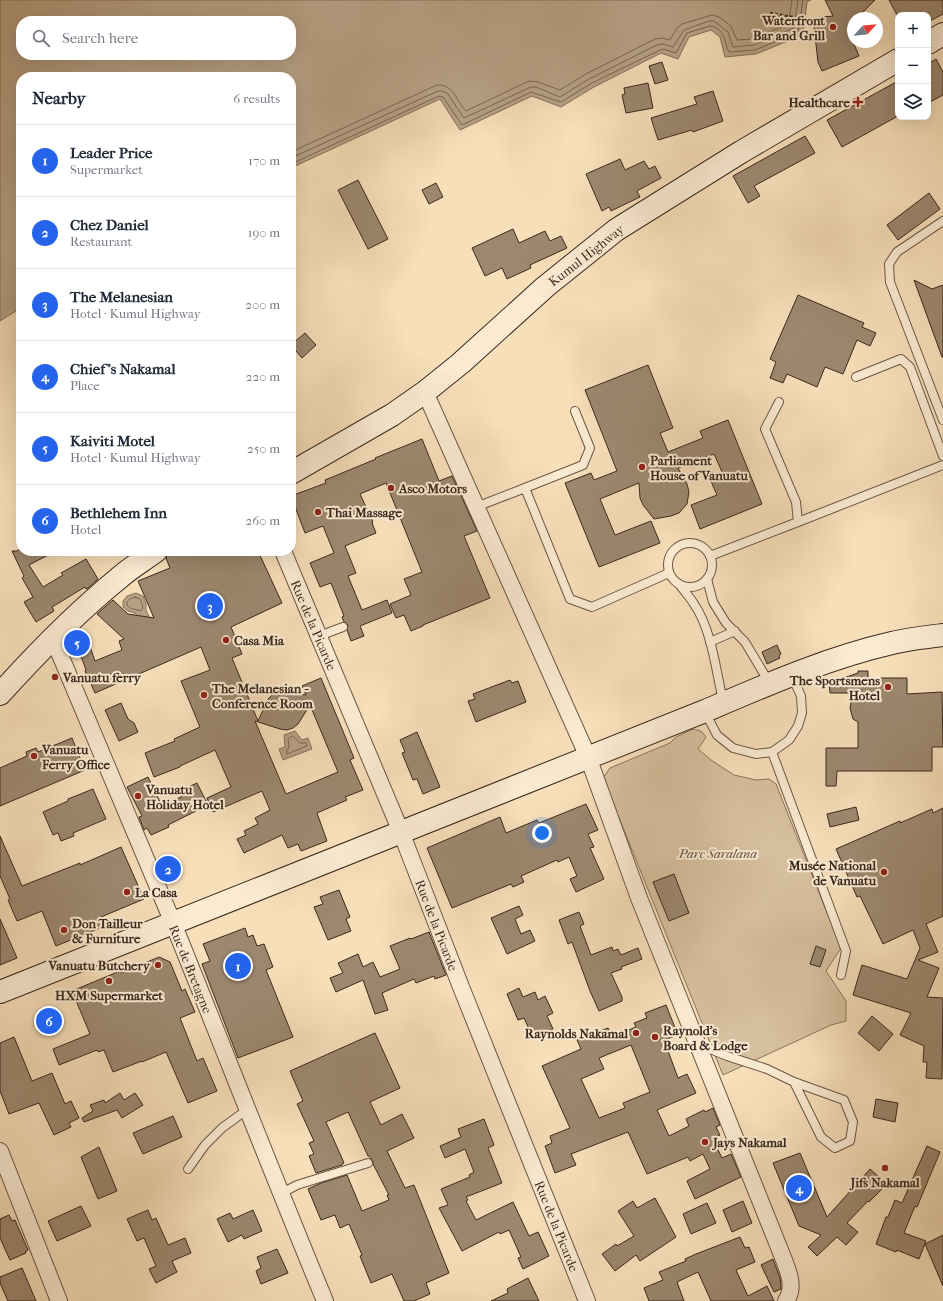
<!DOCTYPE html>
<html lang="en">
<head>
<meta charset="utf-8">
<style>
	body { margin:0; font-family:"IM FELL French Canon",serif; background:#f2f2f3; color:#1f2937 }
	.controls { position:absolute; right:12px; top:12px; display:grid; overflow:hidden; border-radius:8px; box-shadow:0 4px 16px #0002 }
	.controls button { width:36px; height:36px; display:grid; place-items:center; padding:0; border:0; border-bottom:1px solid #e0e1e3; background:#fff; color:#1f2937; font:20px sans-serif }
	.compass { position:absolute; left:847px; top:12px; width:36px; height:36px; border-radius:50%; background:#fff; box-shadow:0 4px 16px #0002; rotate:64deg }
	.you { position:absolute; left:542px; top:833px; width:14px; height:14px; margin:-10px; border:3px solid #fff; border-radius:50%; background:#1a73e8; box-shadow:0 0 0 6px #1a73e833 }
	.badge { display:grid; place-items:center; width:26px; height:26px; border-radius:50%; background:#2563eb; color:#fff; font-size:13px; font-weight:700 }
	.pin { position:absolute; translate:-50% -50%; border:2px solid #fff; box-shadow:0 1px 4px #0006 }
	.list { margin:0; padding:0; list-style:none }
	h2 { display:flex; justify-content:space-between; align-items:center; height:52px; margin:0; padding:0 16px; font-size:17px }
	h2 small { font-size:13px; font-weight:400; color:#747a83 }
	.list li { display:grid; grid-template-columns:26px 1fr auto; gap:12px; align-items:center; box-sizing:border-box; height:72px; padding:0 16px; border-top:1px solid #e0e1e3 }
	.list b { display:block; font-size:15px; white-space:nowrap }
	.list p { margin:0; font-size:13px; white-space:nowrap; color:#747a83 }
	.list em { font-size:13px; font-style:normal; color:#747a83 }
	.icon { flex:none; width:22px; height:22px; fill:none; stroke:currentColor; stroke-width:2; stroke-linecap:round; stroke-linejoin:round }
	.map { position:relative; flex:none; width:943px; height:1301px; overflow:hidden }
	.search { position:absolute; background:#fff; box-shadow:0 4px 16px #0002; left:16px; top:16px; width:280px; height:44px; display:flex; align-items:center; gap:10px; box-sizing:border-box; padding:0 14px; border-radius:16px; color:#747a83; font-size:15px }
	.panel { position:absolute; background:#fff; box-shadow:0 4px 16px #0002; left:16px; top:72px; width:280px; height:484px; border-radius:16px }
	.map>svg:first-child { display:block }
</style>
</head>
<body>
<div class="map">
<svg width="943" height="1301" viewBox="0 0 943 1301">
	<rect width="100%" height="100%" fill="#f7dfba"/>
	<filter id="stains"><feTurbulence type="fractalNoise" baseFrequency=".005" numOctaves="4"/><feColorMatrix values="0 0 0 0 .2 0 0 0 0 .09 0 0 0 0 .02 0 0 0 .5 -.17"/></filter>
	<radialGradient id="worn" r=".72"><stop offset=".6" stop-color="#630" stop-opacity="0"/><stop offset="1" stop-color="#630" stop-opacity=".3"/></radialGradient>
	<polygon fill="#d7c09f" stroke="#89745e" points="693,729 701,731 706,737 698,749 711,760 734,775 756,780 769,779 776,784 841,948 826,971 846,1001 846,1021 831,1025 723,1075 603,778 610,768 670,743 676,737"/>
	<g fill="#b7a185" stroke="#85715c" fill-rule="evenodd">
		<path d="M0,0H811L807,2L803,35L756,54L725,57L720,37L711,30L689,37L678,59L661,53L594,87L561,107L532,96L460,130L440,99L291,168V77H21V308L0,321ZM21,21H291V55H21Z"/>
		<polygon points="136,593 143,596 146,604 146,610 152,623 140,620 135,613 128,611 123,607 123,601 127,596"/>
		<polygon points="295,731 302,740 308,738 312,749 283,760 279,749 285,747 284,735"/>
	</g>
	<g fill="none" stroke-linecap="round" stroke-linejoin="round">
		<g stroke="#796552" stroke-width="1">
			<path d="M291,152L437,85C454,84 456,101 466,111L529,81L538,82L560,90L586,74L655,39L662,38L670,40L677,28L682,24L712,15L719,17L731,26L737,40L753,39L788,24L792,0"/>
			<polyline points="291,158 438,91 442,91 447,93 464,118 531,87 536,87 560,97 589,79 657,45 663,44 673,47 684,30 709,21 714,21 728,32 733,47 754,45 794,28 798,0"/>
			<path d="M291,164L439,96L443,97L462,125L531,92L561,102L592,83L660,50L663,49L676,53L687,33L710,26C725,28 724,42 729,52L755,50L798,32L803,0"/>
			<path d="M135,597L140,599C142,603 144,608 141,611L130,608L127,605C126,600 131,598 135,597Z"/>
			<polygon points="293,736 300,743 306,743 307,746 287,754 286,752 289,747 288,739"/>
		</g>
	</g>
	<g fill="#9d886f" stroke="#3b291e" fill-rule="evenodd">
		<polygon points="825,0 875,0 857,18 853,18 853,42 859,56 822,71 818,62 813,18 833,16"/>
		<polygon points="889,0 943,0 943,14 928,22 928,15 897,15"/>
		<polygon points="936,59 943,72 943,95 928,103 928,64"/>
		<polygon points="662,62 668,80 655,84 649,66"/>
		<polygon points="898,81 898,116 842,147 827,120"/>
		<polygon points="648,83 653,108 626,113 622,95 625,94 624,88"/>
		<polygon points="713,91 723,121 693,132 692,130 658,140 651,118 697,104 694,97"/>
		<polygon points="805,136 815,153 754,186 760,196 748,203 733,176"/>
		<polygon points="620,159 625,170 644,161 649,169 655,166 661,178 637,191 640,197 611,211 609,207 602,211 586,174"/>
		<polygon points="358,180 388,239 368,249 338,190"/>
		<polygon points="436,183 443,197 429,204 422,190"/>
		<polygon points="929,193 940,209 898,240 887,225"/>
		<polygon points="513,229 519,243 545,231 550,241 561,236 567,248 530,265 531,268 507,279 502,268 485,276 472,248"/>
		<polygon points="914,280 932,289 943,285 943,357 942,357"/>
		<polygon points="798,295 864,323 862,327 876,333 870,346 857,340 843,374 825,367 817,387 787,374 783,383 770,378 776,362 770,359"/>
		<polygon points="305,333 316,345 302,358 291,345"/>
		<polygon points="648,365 673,428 660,433 668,452 703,438 700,431 728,420 762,504 700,529 691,505 717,495 710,479 723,474 714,454 678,468 687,484 689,492 687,504 679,513 671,516 654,519 643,505 640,498 639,483 600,499 615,535 651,521 660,543 599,567 565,483 591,473 594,480 617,471 585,390"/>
		<polygon points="422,439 439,481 452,476 477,531 464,536 490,598 423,625 423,626 411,631 404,615 396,618 390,604 411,595 404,579 422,572 386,483 360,494 373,522 372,523 376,533 345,546 356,573 348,576 362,610 387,600 392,613 360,626 364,636 351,641 347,630 348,625 344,622 342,617 344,616 331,583 320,587 310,563 334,553 323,526 305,533 291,496 326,483 325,480 376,459 375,458"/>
		<polygon points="20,549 21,551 56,551 29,565 43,587 63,575 61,573 86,559 98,579 88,588 86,589 85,587 52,607 54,611 36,622 24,602 33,597 22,578 24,576 12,551 17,551"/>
		<path d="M170,551H258L282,603L231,627L242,654L232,658L258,721L268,699L272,695L278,692L284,691L306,695L302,686L321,678L354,758L350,760L363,790L345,797L347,800L317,813L327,841L301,851L298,844L288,848L282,835L244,853L237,839L246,835L244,831L258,824L255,818L270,810L262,791L213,812L207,798L231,787L215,750L180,766V767L154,777L145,753L175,741L174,739L200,727L181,681L210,670L201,647L95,693L85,671L86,670L77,645L88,641L95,661L122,650L119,641L124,639L97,614L113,600L128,614L154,618L138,581L170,568L166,558L168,552ZM310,705L338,772L286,794L255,721L280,729L287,730L293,728L298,724Z"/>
		<polygon points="777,645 781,654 779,656 780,658 767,664 762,652"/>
		<polygon points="858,671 868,671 868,678 907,678 907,694 942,692 943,747 932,747 932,771 837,771 836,786 826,786 826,748 858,748 858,722 853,719 850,708 853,693 830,693 829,683 858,673"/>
		<polygon points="510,680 512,683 518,681 526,702 476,722 468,701 475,699 473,694"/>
		<polygon points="121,703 128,719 134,723 138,732 119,741 105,710"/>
		<polygon points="417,732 440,787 423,794 417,779 413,780 402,753 405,752 400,740"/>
		<polygon points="72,738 85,770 0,806 0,768 27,756 26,752 36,748 38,752"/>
		<polygon points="148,777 162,806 183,796 180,791 197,783 208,805 168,825 169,827 151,835 147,828 144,830 139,817 142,816 127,787"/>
		<polygon points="93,789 106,819 73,833 74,836 61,841 58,833 53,835 43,812 68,801 68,799"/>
		<polygon points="586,804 598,830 588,834 594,847 590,848 604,879 576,892 570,879 577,876 569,857 558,862 557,860 521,876 524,882 513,887 511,884 452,908 427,848 500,817 506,833 537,820 539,823"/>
		<polygon points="856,807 859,820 830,827 827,814"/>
		<polygon points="943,808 943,916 926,924 938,952 918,960 939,968 927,997 943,998 942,1079 926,1078 927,1062 923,1062 924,1046 900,1035 911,1013 853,995 862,965 907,979 920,948 913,930 883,944 860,896 857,897 836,849 900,821 900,823 932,809 933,813"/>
		<polygon points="0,836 22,886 80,863 80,865 121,847 144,899 101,917 105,926 56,946 42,911 17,921 8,900 10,899 0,876"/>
		<polygon points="674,874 689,913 669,921 653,882"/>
		<polygon points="339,890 350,917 346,919 351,931 328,940 314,907 323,904 320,897"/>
		<polygon points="519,906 523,915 515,919 521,934 530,930 535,941 507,954 491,918"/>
		<polygon points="579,912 584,924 580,926 591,955 612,947 613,951 618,949 621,955 638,948 642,959 621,967 622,969 611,973 622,997 622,1001 599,1011 590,991 572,942 568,944 559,920"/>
		<polygon points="0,919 17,958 0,965"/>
		<polygon points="245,928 248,937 253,935 257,946 264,944 273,967 266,970 293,1037 238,1058 202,964 210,961 203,944"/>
		<polygon points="429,932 446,975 435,979 434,976 416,983 414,979 382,993 388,1010 375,1014 363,980 336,992 330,978 343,973 338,963 358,954 363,967 373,962 380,977 400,969 390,946 410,938 411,939"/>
		<polygon points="816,946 826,950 820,967 810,964"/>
		<polygon points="159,957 170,962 182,991 185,989 195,1012 180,1018 197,1061 203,1058 217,1091 188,1103 166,1052 142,1062 142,1061 113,1072 104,1050 98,1052 97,1050 59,1065 53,1049 90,1034 72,991 120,971 121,973"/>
		<polygon points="519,988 523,997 535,992 538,1000 545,996 553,1013 547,1016 553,1029 533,1038 524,1018 518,1020 507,994"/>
		<path d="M666,1005L678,1035L664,1040L678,1078L687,1074L696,1093L657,1110L669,1136L689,1126L686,1119L704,1110L705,1112L713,1108L720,1125L716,1127L720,1135L712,1138L722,1158L731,1154L741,1177L695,1199L687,1181L710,1169L703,1154L690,1161L688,1157L647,1174L628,1132L571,1154L576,1165L555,1173L545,1146L552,1143L550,1136L570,1128L542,1066L581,1049L577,1040L608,1028L612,1037L636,1027L634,1023L647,1018L645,1013ZM631,1045L650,1092L623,1103L625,1108L599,1118L581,1079L604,1069L599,1058Z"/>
		<polygon points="872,1016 893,1034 879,1051 858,1033"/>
		<polygon points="375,1033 400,1088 370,1102 381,1125 402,1114 414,1138 387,1151 405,1188 414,1185 449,1273 426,1283 430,1294 414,1301 404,1301 392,1274 371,1283 360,1256 362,1255 349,1224 340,1228 335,1215 321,1220 308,1189 321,1183 347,1175 362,1211 389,1200 387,1195 389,1195 373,1164 373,1161 369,1156 368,1156 348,1112 326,1122 344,1163 342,1164 342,1165 316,1173 309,1156 314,1154 309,1143 314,1141 297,1104 303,1101 290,1071"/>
		<polygon points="14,1037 32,1081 52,1073 65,1104 71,1101 79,1118 69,1123 71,1127 54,1135 39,1103 9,1114 0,1091 0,1043"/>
		<polygon points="120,1093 124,1100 135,1093 143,1105 122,1118 117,1110 84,1122 82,1118 93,1111 90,1105 104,1100 105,1103"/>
		<polygon points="876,1099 898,1103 895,1122 873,1117"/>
		<polygon points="173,1116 182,1137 143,1154 133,1133"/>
		<polygon points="484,1119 494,1145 488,1148 502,1183 466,1197 468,1200 466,1201 476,1220 513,1202 529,1236 538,1232 549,1256 523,1269 518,1258 521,1257 509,1230 500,1234 499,1232 462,1251 439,1208 448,1205 441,1189 470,1177 469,1175 474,1172 465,1149 445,1158 440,1146 461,1137 458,1129"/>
		<polygon points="927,1146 940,1152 917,1207 915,1206 904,1233 926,1241 919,1259 897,1250 896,1252 876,1244 886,1217 888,1217 895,1200 902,1203"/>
		<polygon points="99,1147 117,1191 98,1199 81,1157"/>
		<polygon points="800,1153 827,1217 870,1169 887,1184 869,1202 868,1201 847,1223 858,1232 846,1245 837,1237 817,1256 808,1247 821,1235 799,1226 773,1163"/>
		<polygon points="655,1198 676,1237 640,1261 636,1255 615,1271 602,1254 616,1244 617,1246 634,1236 618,1211 633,1201 637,1208"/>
		<polygon points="743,1201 752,1223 732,1232 723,1210"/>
		<polygon points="707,1203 716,1223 691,1234 683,1214"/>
		<polygon points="81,1206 91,1226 57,1241 48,1221"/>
		<polygon points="148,1210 152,1220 156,1218 168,1245 185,1238 191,1253 172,1261 177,1272 156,1283 149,1269 156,1266 144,1238 137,1241 127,1219"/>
		<polygon points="253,1210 262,1231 244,1239 242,1235 228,1242 217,1219 230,1213 233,1219"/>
		<polygon points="9,1215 12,1221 15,1220 28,1250 25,1252 26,1253 10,1260 0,1238 0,1219"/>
		<polygon points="943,1235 943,1286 925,1244"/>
		<polygon points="740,1237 745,1248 749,1247 755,1262 736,1270 748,1296 767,1286 774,1301 711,1301 698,1272 677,1282 684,1301 649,1301 644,1288 663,1280 659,1272 686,1261 685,1259 696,1254"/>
		<polygon points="277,1249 288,1273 261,1284 256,1271 261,1268 257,1257"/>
		<polygon points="773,1259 780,1278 781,1286 781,1289 774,1292 761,1265"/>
		<polygon points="22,1268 36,1301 8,1301 0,1283 0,1277"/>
		<polygon points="528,1278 539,1301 491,1301 508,1293 507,1289"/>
	</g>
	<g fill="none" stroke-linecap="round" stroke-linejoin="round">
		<g stroke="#6a5645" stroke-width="10">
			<g id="lane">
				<polyline points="943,221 897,252 889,264 890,282 943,420"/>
				<polyline points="856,377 901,359 910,367 943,456"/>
				<polyline points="575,411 590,448 583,465 525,488 570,599 592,607 669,573"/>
				<polyline points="476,507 525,488"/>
				<polyline points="798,522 943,465"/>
				<circle cx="690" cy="565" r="22"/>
				<polyline points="710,556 798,522 796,502 765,429 779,402"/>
				<polyline points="707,579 713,602 726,623 745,642 770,684"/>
				<path d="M679,584C684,591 690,597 694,604C712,630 716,671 723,701"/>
				<polyline points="319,636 343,627"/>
				<polyline points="710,642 735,631"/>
				<polyline points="705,712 717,735 733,748 756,754 772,752 789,740 798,726 802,713 801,696 792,676"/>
				<polyline points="772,752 846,951 841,975"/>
				<polyline points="698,1044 727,1056 767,1069 794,1082 821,1137 835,1148 850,1141 853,1122 844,1100 794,1082"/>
				<polyline points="188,1169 205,1145 222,1128 248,1109"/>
				<polyline points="280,1194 297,1185 368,1163"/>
			</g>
		</g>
		<g stroke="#6a5645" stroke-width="18">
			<g id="street">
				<path d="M425,392L588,757L639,898L784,1260C789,1273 795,1288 786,1301"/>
				<polyline points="283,551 401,832 461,987 587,1301"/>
				<path d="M53,638C93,733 133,828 173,923C224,1049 273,1176 325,1301"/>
				<polyline points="0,1151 59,1301"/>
			</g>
		</g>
		<g stroke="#3b291e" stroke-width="24">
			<g id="secondary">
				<polyline points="928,43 943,34"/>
				<polyline points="291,473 392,415 425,392 461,363 545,287 616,230 741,152 898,60"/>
				<path d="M0,694C37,653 76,613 119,578C130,568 144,560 156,551"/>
				<path d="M0,992L705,711C766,685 827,658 892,643C908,639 926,637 943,635"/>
			</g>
		</g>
		<polyline stroke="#3b291e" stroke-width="2.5" stroke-dasharray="3 2" stroke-linecap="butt" points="770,13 809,20"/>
		<use href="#lane" stroke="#faead2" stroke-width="8"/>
		<use href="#street" stroke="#faead2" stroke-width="16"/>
		<use href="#secondary" stroke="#faead2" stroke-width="22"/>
	</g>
	<g fill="#8f2418" stroke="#faead2" stroke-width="1.5">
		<circle cx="833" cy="27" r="4"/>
		<path d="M856 96h4v4h4v4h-4v4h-4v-4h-4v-4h4z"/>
		<circle cx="642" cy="467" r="4"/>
		<circle cx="391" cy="488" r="4"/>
		<circle cx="318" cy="512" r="4"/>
		<circle cx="226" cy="640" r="4"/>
		<circle cx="55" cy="677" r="4"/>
		<circle cx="888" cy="687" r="4"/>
		<circle cx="204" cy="695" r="4"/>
		<circle cx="34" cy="756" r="4"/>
		<circle cx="138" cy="796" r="4"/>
		<circle cx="884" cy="872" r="4"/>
		<circle cx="127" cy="892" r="4"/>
		<circle cx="64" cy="930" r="4"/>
		<circle cx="158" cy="965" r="4"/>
		<circle cx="109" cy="981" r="4"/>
		<circle cx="636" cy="1033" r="4"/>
		<circle cx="655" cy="1037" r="4"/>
		<circle cx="705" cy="1142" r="4"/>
		<circle cx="885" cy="1168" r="4"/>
	</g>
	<g text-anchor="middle" stroke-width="4" stroke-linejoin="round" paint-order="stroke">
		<g font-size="13" font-weight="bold" fill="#3b291e" stroke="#faead2" text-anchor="start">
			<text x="825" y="25" text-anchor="end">Waterfront<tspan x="825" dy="15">Bar and Grill</tspan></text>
			<text x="850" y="107" text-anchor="end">Healthcare</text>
			<text x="650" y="465">Parliament<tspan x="650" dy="15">House of Vanuatu</tspan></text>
			<text x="399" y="493">Asco Motors</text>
			<text x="326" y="517">Thai Massage</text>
			<text x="234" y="645">Casa Mia</text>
			<text x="63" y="682">Vanuatu ferry</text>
			<text x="880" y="685" text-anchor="end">The Sportsmens<tspan x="880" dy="15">Hotel</tspan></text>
			<text x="212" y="693">The Melanesian -<tspan x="212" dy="15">Conference Room</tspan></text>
			<text x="42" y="754">Vanuatu<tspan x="42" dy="15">Ferry Office</tspan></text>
			<text x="146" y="794">Vanuatu<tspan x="146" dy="15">Holiday Hotel</tspan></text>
			<text x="876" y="870" text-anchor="end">Musée National<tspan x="876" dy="15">de Vanuatu</tspan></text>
			<text x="135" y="897">La Casa</text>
			<text x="72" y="928">Don Tailleur<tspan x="72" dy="15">&amp; Furniture</tspan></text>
			<text x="150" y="970" text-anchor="end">Vanuatu Butchery</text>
			<text x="109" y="1000" text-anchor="middle">HXM Supermarket</text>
			<text x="663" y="1035">Raynold's<tspan x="663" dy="15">Board &amp; Lodge</tspan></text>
			<text x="628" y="1038" text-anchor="end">Raynolds Nakamal</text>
			<text x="713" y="1147">Jays Nakamal</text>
			<text x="885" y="1187" text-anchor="middle">Jifs Nakamal</text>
		</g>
		<g font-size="13" fill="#3b291e" stroke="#faead2">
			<text transform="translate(586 255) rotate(-38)" y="5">Kumul Highway</text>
			<text transform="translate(314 625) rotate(67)" y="5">Rue de la Picarde</text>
			<text transform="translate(437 925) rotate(69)" y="5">Rue de la Picarde</text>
			<text transform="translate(191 969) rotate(68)" y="5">Rue de Bretagne</text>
			<text transform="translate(557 1226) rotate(68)" y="5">Rue de la Picarde</text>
		</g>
		<g font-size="13" font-style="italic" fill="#624f3e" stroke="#faead2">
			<text x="718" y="858">Parc Saralana</text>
		</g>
	</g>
	<rect width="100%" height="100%" filter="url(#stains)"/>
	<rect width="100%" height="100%" fill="url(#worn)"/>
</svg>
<div class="controls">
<button>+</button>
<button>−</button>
<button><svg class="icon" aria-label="layers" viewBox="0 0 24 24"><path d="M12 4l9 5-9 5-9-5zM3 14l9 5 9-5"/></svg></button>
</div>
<svg class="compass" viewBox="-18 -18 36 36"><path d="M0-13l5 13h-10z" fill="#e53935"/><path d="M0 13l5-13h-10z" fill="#747a83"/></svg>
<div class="you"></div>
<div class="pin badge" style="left:238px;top:966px">1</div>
<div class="pin badge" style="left:168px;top:869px">2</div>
<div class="pin badge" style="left:210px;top:606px">3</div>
<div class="pin badge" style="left:799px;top:1188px">4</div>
<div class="pin badge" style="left:77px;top:643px">5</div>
<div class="pin badge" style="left:49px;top:1021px">6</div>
<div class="search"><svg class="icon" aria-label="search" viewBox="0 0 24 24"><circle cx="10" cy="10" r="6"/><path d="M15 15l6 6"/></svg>Search here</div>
<section class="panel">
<h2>Nearby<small>6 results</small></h2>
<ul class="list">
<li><span class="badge">1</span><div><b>Leader Price</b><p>Supermarket</p></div><em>170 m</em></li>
<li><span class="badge">2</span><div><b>Chez Daniel</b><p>Restaurant</p></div><em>190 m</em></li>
<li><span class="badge">3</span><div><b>The Melanesian</b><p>Hotel · Kumul Highway</p></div><em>200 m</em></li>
<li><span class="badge">4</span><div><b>Chief's Nakamal</b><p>Place</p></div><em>220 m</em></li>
<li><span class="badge">5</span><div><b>Kaiviti Motel</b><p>Hotel · Kumul Highway</p></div><em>250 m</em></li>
<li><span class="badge">6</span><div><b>Bethlehem Inn</b><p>Hotel</p></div><em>260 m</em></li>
</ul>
</section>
</div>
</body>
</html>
